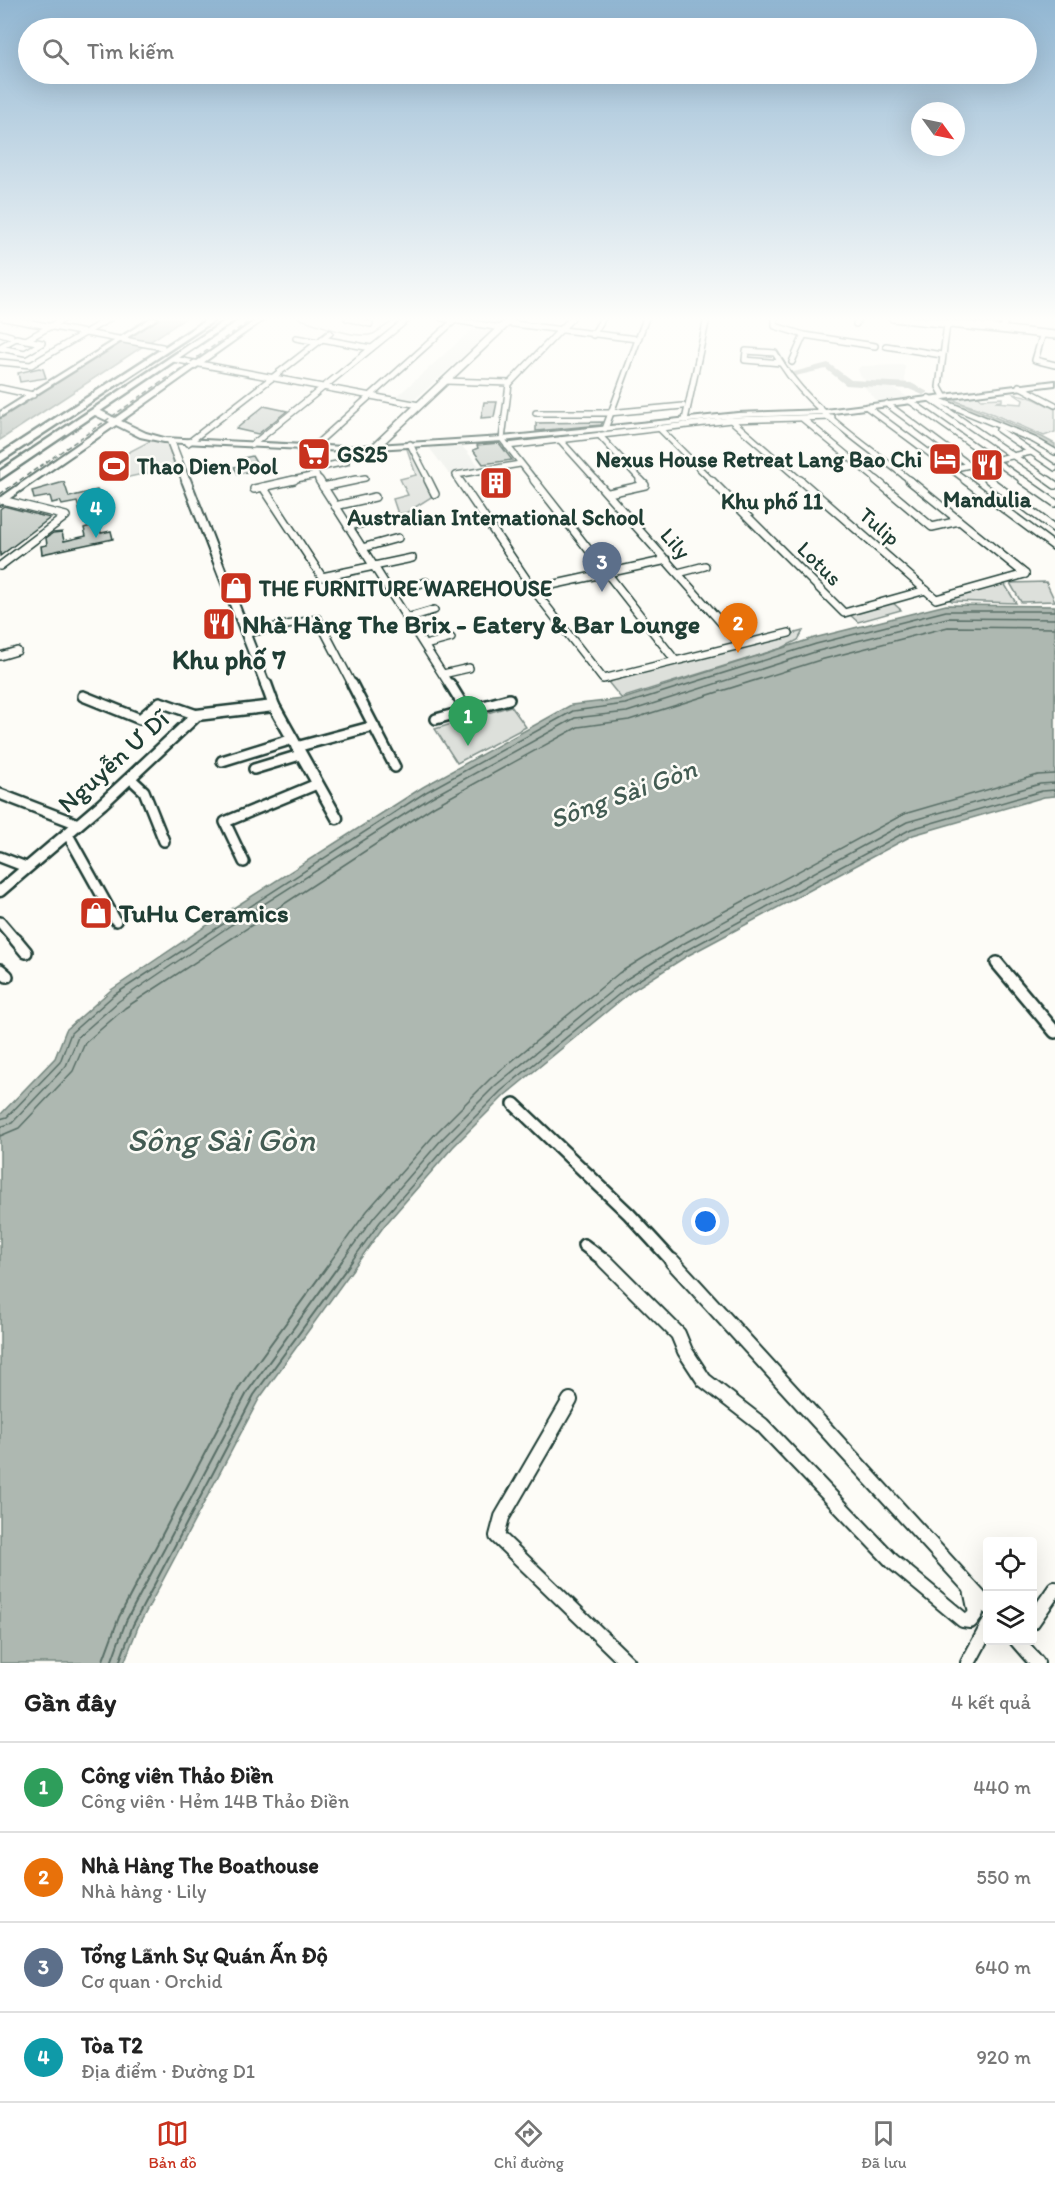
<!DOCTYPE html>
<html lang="vi">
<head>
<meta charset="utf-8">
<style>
	body { margin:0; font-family:Itim,sans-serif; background:#f2f2f2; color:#222 }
	.controls { position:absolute; right:18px; bottom:18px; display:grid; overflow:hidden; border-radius:6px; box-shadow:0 6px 24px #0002 }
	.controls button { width:54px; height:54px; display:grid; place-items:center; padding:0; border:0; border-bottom:2px solid #e0e0e0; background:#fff; color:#222; font:30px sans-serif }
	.compass { position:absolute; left:911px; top:102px; width:54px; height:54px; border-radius:50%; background:#fff; box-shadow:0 6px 24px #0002; rotate:123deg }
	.you { position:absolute; left:706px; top:1222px; width:21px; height:21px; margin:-15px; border:4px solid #fff; border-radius:50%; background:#1a73e8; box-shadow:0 0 0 9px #1a73e833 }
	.badge { display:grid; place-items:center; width:39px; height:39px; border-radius:50%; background:#c8321e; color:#fff; font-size:20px; font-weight:700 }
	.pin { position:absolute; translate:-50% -50px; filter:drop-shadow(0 2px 3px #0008) }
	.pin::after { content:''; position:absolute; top:32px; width:21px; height:18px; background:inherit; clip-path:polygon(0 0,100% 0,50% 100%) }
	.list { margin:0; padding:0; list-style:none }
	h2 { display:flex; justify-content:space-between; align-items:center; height:78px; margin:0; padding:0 24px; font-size:26px }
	h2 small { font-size:20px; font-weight:400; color:#767676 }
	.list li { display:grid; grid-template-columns:39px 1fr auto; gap:18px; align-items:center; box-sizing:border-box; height:90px; padding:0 24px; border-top:2px solid #e0e0e0 }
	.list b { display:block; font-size:22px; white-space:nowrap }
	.list p { margin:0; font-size:20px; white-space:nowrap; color:#767676 }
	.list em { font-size:20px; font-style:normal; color:#767676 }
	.icon { flex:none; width:33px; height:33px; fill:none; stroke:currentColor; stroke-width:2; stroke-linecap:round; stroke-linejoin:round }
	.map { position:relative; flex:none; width:1055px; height:1663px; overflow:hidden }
	.search { position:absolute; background:#fff; box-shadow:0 6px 24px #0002; left:18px; right:18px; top:18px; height:66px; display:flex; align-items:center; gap:15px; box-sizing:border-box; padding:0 21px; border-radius:33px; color:#767676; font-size:22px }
	.sheet { height:438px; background:#fff }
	nav { display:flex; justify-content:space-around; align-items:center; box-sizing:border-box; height:84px; border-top:2px solid #e0e0e0; background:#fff; font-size:16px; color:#767676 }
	nav a { display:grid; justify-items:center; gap:3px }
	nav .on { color:#c8321e }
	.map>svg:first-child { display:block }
</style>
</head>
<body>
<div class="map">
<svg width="1055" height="1663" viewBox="0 0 1055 1663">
	<rect width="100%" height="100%" fill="#fdfcf7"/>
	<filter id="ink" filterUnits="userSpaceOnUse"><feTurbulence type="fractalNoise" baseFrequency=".0167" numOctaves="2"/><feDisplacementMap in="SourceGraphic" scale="12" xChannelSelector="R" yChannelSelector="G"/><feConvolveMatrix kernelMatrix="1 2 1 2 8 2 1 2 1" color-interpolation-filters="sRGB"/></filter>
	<g filter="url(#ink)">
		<g fill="#eceee9">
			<polygon points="475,327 492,330 412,402 395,398"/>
			<polygon points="905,365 905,383 892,387 909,398 877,402 863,385 867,382 860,375 858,369 861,366"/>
			<polygon points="461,445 480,467 449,474 428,446"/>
		</g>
		<g fill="#dde0db" stroke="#7e8e88" stroke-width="1.5">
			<path d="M977,394L981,399L1002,398V401L995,402L1022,404L1023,400L1014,394C1029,395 1041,402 1055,409V432L1044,436L986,411L946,398Z"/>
			<polygon points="152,440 167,443 175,467 120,479 104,468 104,465"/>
			<polygon points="412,448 436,494 406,513 398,514 393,499 408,495 400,479 416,475 407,449"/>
			<polygon points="1046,582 1055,601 1021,602 1010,583"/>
			<polygon points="1004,583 1016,603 952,601 947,598"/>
			<polygon points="892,602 901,610 858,622 849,614"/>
			<polygon points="803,631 798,640 782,648 621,698 608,682"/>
			<polygon points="511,706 526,727 457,763 435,729"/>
		</g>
		<g fill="#aeb8b1" stroke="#75877f" stroke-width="1.5">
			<polygon points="161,318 186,318 0,440 0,419"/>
			<polygon points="954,400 1042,437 1055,444 1055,450 944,401"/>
			<polygon points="946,605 1055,606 1055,796 1044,797 913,835 687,956 633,990 505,1095 453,1147 384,1226 259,1399 138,1627 124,1663 0,1663 0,1115 55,1058 66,1030 111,990 224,914 423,787 571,705 623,699 814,638"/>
		</g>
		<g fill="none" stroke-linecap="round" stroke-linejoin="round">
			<g stroke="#586e66" stroke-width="1.5">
				<polyline points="0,1119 7,1117 60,1062 71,1033 114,995 426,792 573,711 625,704 816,644 946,611 1055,611"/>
				<polyline points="0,1127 12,1123 66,1066 78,1037 119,1001 231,925 430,798 575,718 627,712 818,651 947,618 1055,619"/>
				<polyline points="0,1136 19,1128 73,1071 85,1043 125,1008 434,806 578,727 629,720 820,660 948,627 1055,628"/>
				<polyline points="330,1262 367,1211 437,1132 490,1079 619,973 677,937 904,814 1038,775 1055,774"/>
				<polyline points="341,1262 374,1217 443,1138 496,1085 625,980 681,945 907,822 1040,784 1055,783"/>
				<polyline points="351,1262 380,1222 449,1143 501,1091 629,986 685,951 911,829 1042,791 1055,790"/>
			</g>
			<g stroke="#586e66" stroke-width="2">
				<polyline points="102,1663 119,1617 240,1386 331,1261"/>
				<polyline points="111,1663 126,1621 248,1391 342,1261"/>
				<polyline points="119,1663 133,1625 254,1395 352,1261"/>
			</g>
			<path stroke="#75877f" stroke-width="1.5" d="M298,318C314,323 357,340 373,334C381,330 389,323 397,318"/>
			<polygon fill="#aeb8b1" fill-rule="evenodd" points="828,363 851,380 911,383 928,392 923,395 909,389 846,385 826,369 795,376 790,373"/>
		</g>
		<g fill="#c6cdc7" stroke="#1f3d34" stroke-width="1.5">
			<polygon points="39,368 43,369 46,378 20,382 18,373"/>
			<polygon points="484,402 497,402 494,417 481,418"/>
			<polygon points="264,406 287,411 258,434 236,429"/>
			<polygon points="603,422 601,425 536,431 536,423"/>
			<polygon points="499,443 512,460 483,464 473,450 478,448 477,445"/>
			<polygon points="252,456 260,469 238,474 234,467 242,465 239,459"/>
			<polygon points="64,482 69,497 97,490 100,499 93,500 96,509 80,512 77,502 62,505 60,501 52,503 50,496 34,499 32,491"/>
			<polygon points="4,506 50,518 0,556 0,509"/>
			<polygon points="96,524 99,525 101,533 111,531 113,539 42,554 41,546 47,545 46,538 53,533 62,532 64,541 86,536 84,528"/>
		</g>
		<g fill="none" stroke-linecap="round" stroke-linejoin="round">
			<g stroke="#1f3d34" stroke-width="8">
				<g id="minor-far4">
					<polyline points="4,318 162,347"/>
					<polyline points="347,318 370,324"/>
					<polyline points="442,318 501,328"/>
					<polyline points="775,318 775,326 804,335 875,346"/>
					<polyline points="506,323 637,339"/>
					<polyline points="856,324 858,318"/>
					<polyline points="1002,329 1007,318"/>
					<polyline points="0,333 11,336"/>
					<polyline points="1043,333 1035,360 1055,365"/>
					<polyline points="593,335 603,318"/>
					<polyline points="296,338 318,342"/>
					<polyline points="322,339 371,348"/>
					<polyline points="26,340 65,318"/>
					<polyline points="886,346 942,355"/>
					<polyline points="0,347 16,338 42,343 25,353 0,348"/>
					<polygon points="746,351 775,353 781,363 745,360"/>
					<polyline points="173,359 419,405"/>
					<polyline points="0,362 31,365 110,318"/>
					<polyline points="792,362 804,335"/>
					<path d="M781,363C811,411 867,446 911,481"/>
					<polyline points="445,381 510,383"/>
					<polyline points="1019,386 1055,405"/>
					<polyline points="0,388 33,395"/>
					<polyline points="944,396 939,387 947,324"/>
					<polyline points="929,398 1050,481"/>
					<polyline points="938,400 1034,440 1055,452"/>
					<polyline points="910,401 1024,481"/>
					<polyline points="887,404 991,481"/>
					<polyline points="867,407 967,481"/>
					<polyline points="536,413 609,413 683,406"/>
					<polyline points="803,419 878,481"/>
					<polyline points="685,420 707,318"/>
					<polyline points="731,420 801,481"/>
					<polyline points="659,428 712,481"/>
					<polyline points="605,429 646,318"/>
					<polyline points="999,430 1055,468"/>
					<polyline points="599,435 642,481"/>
					<polyline points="560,440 597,481"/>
					<polyline points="188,443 330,333"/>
					<polyline points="410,444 429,481"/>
					<polyline points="252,445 409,318"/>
					<polyline points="507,446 731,420 832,417"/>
					<polyline points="298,447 320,481"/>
					<polyline points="312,448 455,320"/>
					<polyline points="312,469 346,462"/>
					<polyline points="951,469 1031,452"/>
					<polyline points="287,481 316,475"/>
					<polyline points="349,481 365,478"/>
					<polyline points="460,481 456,475 520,464"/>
					<polyline points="535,481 502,439 509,384 572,318"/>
				</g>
			</g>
			<g stroke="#1f3d34" stroke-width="10">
				<g id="minor-far3">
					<polyline points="319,480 450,686"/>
					<polyline points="428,480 435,494"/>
					<polyline points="459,480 533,589 603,679 789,633"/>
					<polyline points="534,480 675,660"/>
					<polyline points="595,480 740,644"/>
					<polyline points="711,480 844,613 926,590"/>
					<polyline points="800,480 936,599 1025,574"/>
					<polyline points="876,480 932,527 959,521"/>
					<polyline points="909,480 1025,574"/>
					<polyline points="965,480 1055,547"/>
					<polyline points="989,480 1055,529"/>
					<polyline points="1022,480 1055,503"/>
					<polyline points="1048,480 1055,485"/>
					<polyline points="263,487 322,577 412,558"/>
					<polyline points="323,487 356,480"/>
					<polyline points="254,489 294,480"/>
					<polyline points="609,493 645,485 640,480"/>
					<polyline points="335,506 375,497"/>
					<polyline points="348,526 387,518"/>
					<polyline points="362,548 398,538"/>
					<polyline points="0,566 66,516 2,500"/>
					<polyline points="678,573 705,566"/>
					<polyline points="533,589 667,560"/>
					<polyline points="390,592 426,582"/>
					<polyline points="407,618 434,610"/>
					<polyline points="246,633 318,619 353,686"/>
					<polyline points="425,645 451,638"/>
					<polyline points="0,656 17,651"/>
					<polyline points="443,674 469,668"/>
				</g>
			</g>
			<g stroke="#1f3d34" stroke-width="14">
				<g id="minor-far2">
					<polyline points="352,684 395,767"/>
					<polyline points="450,684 466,710"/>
					<polyline points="83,696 140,719 160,702 197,715"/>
					<polyline points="436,719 509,699"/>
					<polyline points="296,747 374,726"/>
					<polyline points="222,761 293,739"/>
					<polyline points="254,769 300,755"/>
					<polyline points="130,778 144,791 164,841"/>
					<polyline points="0,794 78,824"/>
					<polyline points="67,833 116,921"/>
					<polyline points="0,857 26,867"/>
					<polyline points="244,862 225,822 317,784"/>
					<polyline points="0,922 17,942"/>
				</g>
			</g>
			<g stroke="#1f3d34" stroke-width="16">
				<g id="minor-far1">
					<polyline points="16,940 26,952"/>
					<polyline points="997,963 1055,1032"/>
					<polyline points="0,970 7,976"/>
					<polyline points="514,1104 629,1214 673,1262"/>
					<polyline points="584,1245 606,1262"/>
				</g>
			</g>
			<g stroke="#1f3d34" stroke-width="18">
				<g id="minor">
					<polyline points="605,1261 678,1334 685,1351 704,1380 762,1425 892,1561 963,1620 970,1621 976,1613 971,1589"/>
					<polyline points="672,1261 988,1607"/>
					<polyline points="570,1400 502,1517 497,1536 628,1663"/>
					<polyline points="1032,1622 1055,1589"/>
					<polyline points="1017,1640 1037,1663"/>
					<polyline points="968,1663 988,1626"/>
				</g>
			</g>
			<g stroke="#1f3d34" stroke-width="10">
				<g id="tertiary-far2">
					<polyline points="893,318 1055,335"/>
					<polyline points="171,442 186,481"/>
					<polyline points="376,446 512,318"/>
				</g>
			</g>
			<g stroke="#1f3d34" stroke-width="12">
				<polyline id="tertiary-far1" points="186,480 266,686"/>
			</g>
			<g stroke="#1f3d34" stroke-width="15">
				<g id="tertiary">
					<polyline points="266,684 274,706 337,818"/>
					<polyline points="0,891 102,804 197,715 274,706"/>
				</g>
			</g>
			<g stroke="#1f3d34" stroke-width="4">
				<g id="secondary">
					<polygon points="151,318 158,318 0,417 0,412"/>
					<polygon points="259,318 266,318 121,421 146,433 164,438 345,447 502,437 738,413 825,410 1055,381 1055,385 825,414 738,417 502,441 345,451 164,442 140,437 116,425 0,505 0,498 110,422 93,414 93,410 99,410 115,418"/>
				</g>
			</g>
			<g stroke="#1f3d34" stroke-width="5">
				<g id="trunk">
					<polygon points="209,318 218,318 0,462 0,454"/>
					<polygon points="229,318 238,318 0,479 0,471"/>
				</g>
			</g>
			<use href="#minor-far4" stroke="#fdfcf7" stroke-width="5"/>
			<use href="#minor-far3" stroke="#fdfcf7" stroke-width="7"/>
			<use href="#minor-far2" stroke="#fdfcf7" stroke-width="9"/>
			<use href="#minor-far1" stroke="#fdfcf7" stroke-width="11"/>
			<use href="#minor" stroke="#fdfcf7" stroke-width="14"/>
			<use href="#tertiary-far2" stroke="#fdfcf7" stroke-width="7"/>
			<use href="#tertiary-far1" stroke="#fdfcf7" stroke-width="8"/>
			<use href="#tertiary" stroke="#fdfcf7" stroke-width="10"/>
			<use href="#secondary" fill="#fdfcf7" fill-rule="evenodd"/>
			<use href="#trunk" fill="#fdfcf7" fill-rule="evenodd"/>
			<polyline stroke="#1f3d34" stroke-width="1.5" stroke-dasharray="5 3" stroke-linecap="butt" points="0,494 254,318"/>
		</g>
	</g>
	<linearGradient id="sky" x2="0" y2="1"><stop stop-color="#91b6d2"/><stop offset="0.58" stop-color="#fefefb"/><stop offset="1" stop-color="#fefefb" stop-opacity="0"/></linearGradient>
	<rect width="1055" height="550" fill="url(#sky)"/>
	<defs>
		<g id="supermarket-square" transform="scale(1.725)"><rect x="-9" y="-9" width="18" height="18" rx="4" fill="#c8321e" stroke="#fdfcf7"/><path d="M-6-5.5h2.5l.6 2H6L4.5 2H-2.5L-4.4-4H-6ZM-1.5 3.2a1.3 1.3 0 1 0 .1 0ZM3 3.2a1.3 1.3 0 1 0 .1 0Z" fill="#fff"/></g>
		<g id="hotel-square" transform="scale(1.725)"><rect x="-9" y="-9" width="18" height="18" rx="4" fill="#c8321e" stroke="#fdfcf7"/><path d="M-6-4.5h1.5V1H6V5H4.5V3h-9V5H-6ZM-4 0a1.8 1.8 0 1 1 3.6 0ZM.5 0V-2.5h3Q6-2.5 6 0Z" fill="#fff"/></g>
		<g id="restaurant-square" transform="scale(1.725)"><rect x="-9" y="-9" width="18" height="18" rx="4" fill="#c8321e" stroke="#fdfcf7"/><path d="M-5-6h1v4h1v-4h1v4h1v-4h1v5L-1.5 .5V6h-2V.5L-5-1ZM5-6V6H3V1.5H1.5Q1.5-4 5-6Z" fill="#fff"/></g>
		<g id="stadium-square" transform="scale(1.725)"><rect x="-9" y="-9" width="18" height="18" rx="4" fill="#c8321e" stroke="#fdfcf7"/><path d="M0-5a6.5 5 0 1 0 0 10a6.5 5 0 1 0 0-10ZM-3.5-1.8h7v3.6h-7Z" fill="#fff"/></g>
		<g id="building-square" transform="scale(1.725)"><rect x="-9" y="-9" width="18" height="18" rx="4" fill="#c8321e" stroke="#fdfcf7"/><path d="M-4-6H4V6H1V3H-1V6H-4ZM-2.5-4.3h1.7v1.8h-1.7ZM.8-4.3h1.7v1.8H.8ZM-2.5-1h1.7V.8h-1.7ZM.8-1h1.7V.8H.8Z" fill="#fff"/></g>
		<g id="shop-square" transform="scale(1.725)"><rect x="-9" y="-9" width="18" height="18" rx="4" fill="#c8321e" stroke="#fdfcf7"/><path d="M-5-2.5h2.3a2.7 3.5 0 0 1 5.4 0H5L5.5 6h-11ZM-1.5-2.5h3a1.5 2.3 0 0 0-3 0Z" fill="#fff"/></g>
	</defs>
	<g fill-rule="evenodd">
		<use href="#supermarket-square" x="314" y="454"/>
		<use href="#hotel-square" x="945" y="459"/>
		<use href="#restaurant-square" x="987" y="465"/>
		<use href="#stadium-square" x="114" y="466"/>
		<use href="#building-square" x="496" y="483"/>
		<use href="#shop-square" x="236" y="588"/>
		<use href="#restaurant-square" x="219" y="624"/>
		<use href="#shop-square" x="96" y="913"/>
	</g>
	<g text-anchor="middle" stroke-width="5" stroke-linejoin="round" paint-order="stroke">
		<g font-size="22" font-weight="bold" fill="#1f3d34" stroke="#fdfcf7" text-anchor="start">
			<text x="337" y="462">GS25</text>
			<text x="922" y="467" text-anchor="end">Nexus House Retreat Lang Bao Chi</text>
			<text x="137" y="474">Thao Dien Pool</text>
			<text x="987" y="507" text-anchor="middle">Mandulia</text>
			<text x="496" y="525" text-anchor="middle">Australian International School</text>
			<text x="259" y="596">THE FURNITURE WAREHOUSE</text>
		</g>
		<g font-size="22" font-weight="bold" fill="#1f3d34" stroke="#fdfcf7">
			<text x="772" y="509">Khu phố 11</text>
		</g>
		<g font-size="22" fill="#1f3d34" stroke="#fdfcf7">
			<text transform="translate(880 526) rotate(41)" y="8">Tulip</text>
			<text transform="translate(676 543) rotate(49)" y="8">Lily</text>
			<text transform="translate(820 563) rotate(45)" y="8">Lotus</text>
		</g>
		<g font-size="26" font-weight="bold" fill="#1f3d34" stroke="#fdfcf7" text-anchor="start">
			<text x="242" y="633">Nhà Hàng The Brix - Eatery &amp; Bar Lounge</text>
			<text x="119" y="922">TuHu Ceramics</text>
		</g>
		<g font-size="26" fill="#1f3d34" stroke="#fdfcf7">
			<text transform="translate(113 761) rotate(-42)" y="9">Nguyễn Ư Dĩ</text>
		</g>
		<g font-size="27" font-weight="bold" fill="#1f3d34" stroke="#fdfcf7">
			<text x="229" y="669">Khu phố 7</text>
		</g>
		<g font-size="27" font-style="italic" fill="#435c53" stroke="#fdfcf7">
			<text transform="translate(623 794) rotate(-20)" y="9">Sông Sài Gòn</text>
		</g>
		<g font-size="33" font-style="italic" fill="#435c53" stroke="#fdfcf7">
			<text x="221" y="1151">Sông Sài Gòn</text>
		</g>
	</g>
</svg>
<div class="controls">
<button><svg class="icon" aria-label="locate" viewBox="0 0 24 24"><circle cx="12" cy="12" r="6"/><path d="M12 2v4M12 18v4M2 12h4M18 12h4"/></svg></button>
<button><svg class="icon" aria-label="layers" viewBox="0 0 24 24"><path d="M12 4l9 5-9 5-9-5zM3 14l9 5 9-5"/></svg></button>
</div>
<svg class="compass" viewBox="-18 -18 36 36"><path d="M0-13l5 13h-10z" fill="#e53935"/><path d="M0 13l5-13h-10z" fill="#767676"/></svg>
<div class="you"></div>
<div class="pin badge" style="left:468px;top:746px;background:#2e9e5b">1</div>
<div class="pin badge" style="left:738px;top:653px;background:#e8710a">2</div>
<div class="pin badge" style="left:602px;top:592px;background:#5c6f8a">3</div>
<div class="pin badge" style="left:96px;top:538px;background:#0f9aa8">4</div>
<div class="search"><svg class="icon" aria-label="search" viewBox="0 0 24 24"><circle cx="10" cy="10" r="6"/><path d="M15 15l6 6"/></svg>Tìm kiếm</div>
</div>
<section class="sheet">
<h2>Gần đây<small>4 kết quả</small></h2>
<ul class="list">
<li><span class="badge" style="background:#2e9e5b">1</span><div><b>Công viên Thảo Điền</b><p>Công viên · Hẻm 14B Thảo Điền</p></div><em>440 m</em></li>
<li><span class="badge" style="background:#e8710a">2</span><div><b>Nhà Hàng The Boathouse</b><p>Nhà hàng · Lily</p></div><em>550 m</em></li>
<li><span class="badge" style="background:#5c6f8a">3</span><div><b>Tổng Lãnh Sự Quán Ấn Độ</b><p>Cơ quan · Orchid</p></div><em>640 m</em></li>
<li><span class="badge" style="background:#0f9aa8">4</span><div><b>Tòa T2</b><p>Địa điểm · Đường D1</p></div><em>920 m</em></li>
</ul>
</section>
<nav>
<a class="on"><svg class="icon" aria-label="map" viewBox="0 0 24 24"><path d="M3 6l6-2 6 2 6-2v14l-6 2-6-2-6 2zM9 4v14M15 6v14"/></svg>Bản đồ</a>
<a><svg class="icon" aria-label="directions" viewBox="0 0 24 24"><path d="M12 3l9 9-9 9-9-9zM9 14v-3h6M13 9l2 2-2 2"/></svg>Chỉ đường</a>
<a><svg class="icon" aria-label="saved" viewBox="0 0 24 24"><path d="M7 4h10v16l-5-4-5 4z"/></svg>Đã lưu</a>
</nav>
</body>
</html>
